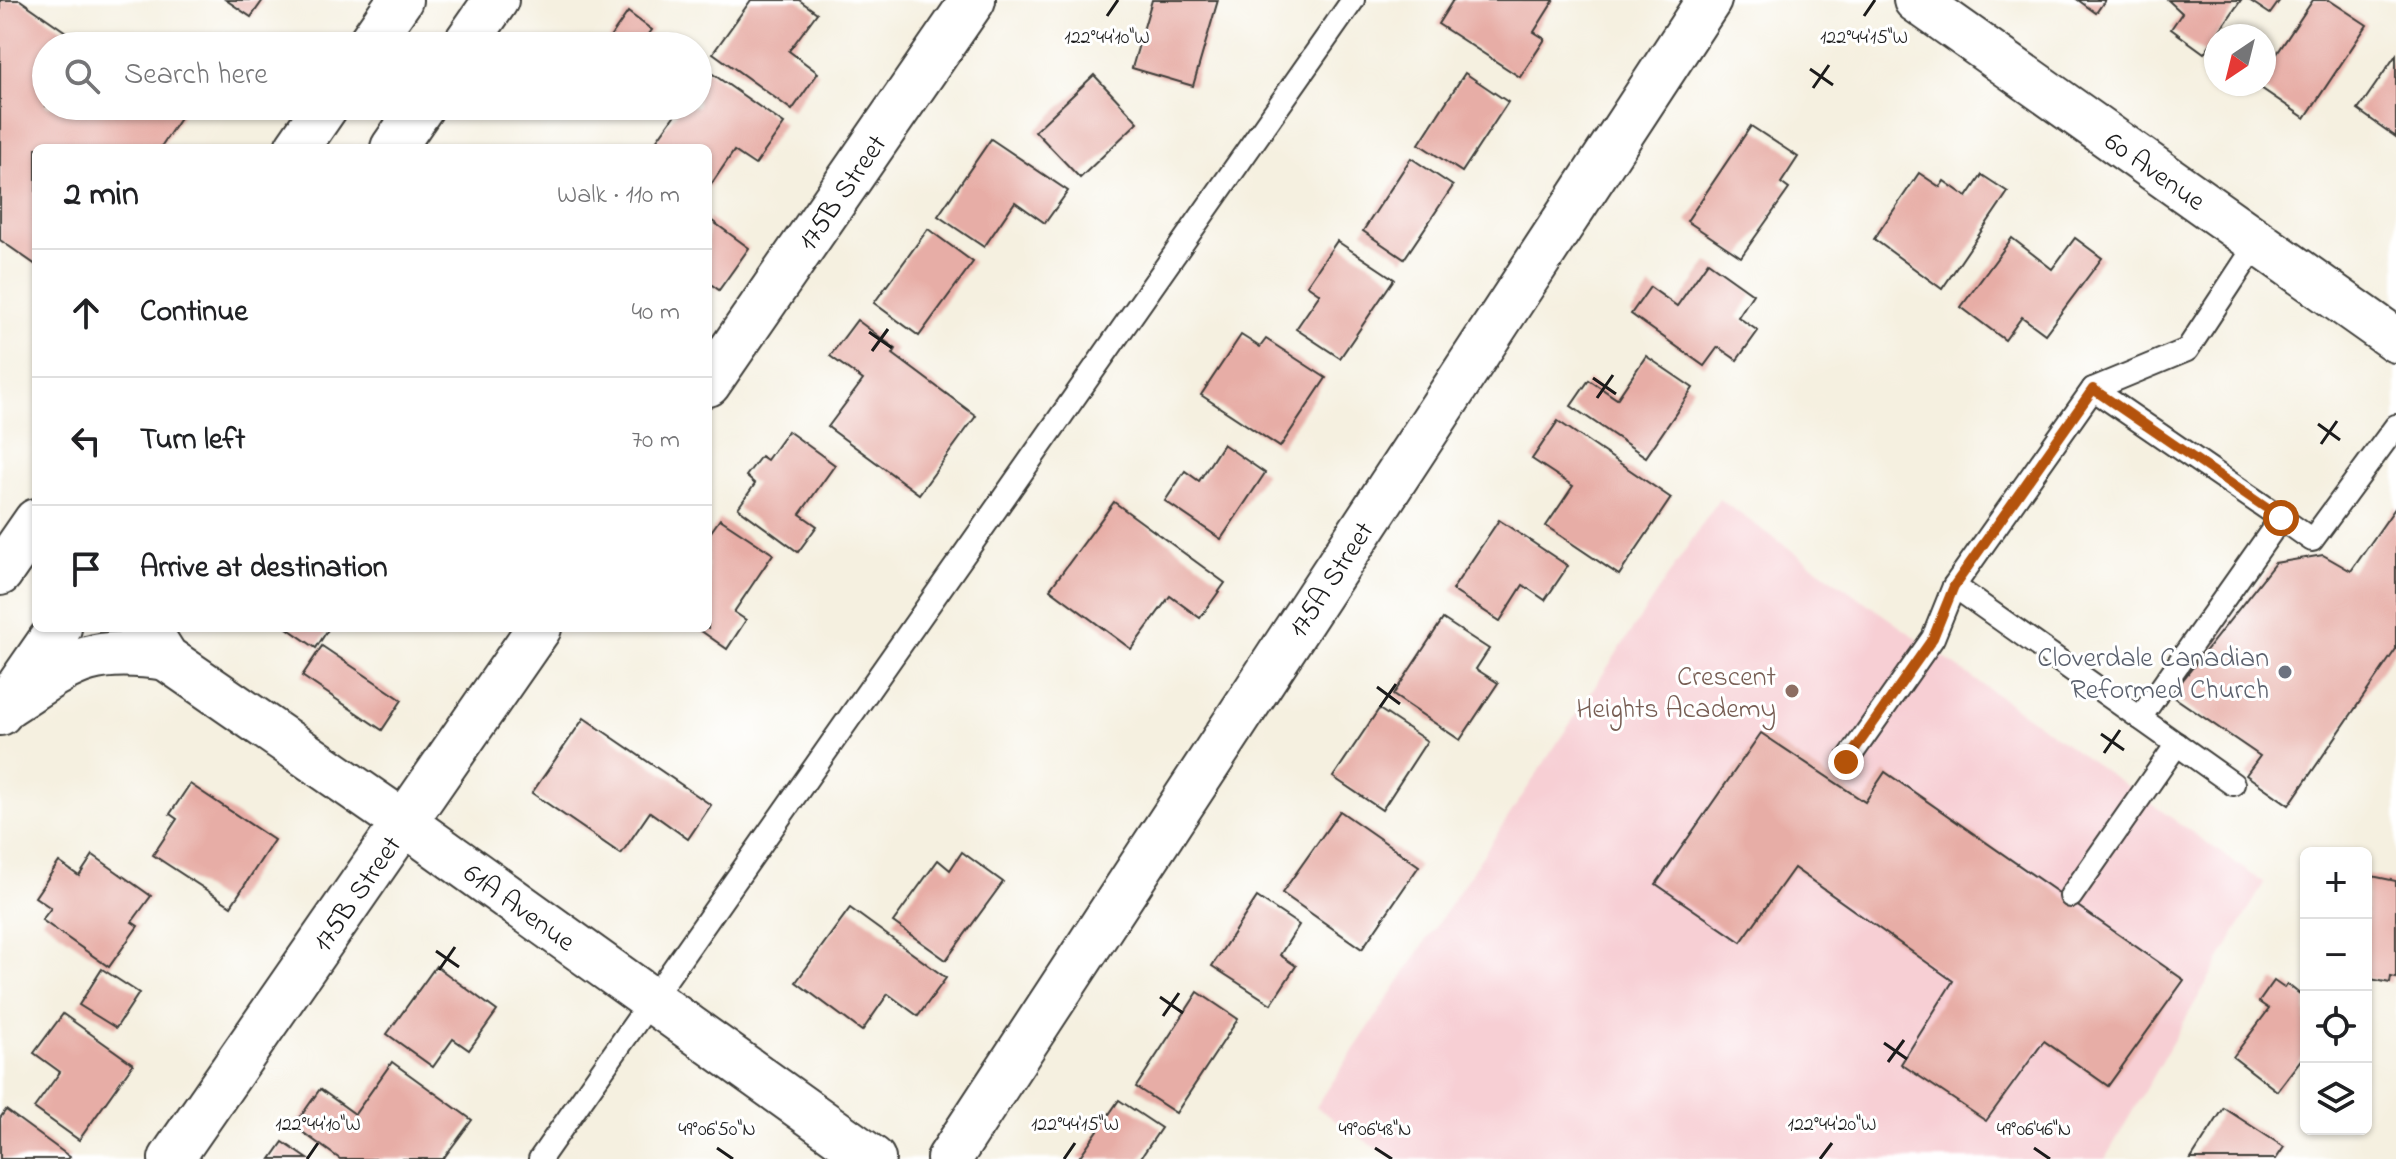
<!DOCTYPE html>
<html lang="en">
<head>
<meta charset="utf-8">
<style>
	body { margin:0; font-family:"Indie Flower",sans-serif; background:#f6f6f6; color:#202124 }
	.controls { position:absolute; right:24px; bottom:24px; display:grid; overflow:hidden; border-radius:12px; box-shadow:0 2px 6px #0004 }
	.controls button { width:72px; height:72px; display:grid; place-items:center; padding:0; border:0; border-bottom:2px solid #e0e0e0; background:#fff; color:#202124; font:40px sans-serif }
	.compass { position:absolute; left:2204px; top:24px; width:72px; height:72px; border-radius:50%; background:#fff; box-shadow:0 2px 6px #0004; rotate:215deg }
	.stop { position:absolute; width:24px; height:24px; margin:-18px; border:6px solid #b45309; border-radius:50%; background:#fff }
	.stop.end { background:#b45309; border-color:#fff; box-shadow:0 2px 8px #0008 }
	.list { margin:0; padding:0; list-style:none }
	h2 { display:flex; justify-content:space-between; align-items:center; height:104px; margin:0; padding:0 32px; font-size:34px }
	h2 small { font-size:26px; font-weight:400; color:#757577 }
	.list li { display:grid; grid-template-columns:52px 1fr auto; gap:24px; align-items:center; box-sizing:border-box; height:128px; padding:0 32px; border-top:2px solid #e0e0e0 }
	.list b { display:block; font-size:30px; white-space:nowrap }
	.list em { font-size:26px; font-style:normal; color:#757577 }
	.icon { flex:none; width:44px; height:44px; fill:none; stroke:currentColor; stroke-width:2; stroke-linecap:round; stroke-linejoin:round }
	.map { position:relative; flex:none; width:2396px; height:1159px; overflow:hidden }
	.search { position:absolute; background:#fff; box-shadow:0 2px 6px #0004; left:32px; top:32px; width:680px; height:88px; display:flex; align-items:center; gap:20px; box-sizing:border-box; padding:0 28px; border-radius:44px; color:#757577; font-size:30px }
	.panel { position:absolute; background:#fff; box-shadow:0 2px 6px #0004; left:32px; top:144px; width:680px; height:488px; border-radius:12px }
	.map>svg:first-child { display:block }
</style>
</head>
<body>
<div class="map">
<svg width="2396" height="1159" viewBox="0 0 2396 1159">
	<rect width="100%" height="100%" fill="#fff"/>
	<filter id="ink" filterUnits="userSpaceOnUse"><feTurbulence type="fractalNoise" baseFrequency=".0125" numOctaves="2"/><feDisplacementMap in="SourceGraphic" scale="16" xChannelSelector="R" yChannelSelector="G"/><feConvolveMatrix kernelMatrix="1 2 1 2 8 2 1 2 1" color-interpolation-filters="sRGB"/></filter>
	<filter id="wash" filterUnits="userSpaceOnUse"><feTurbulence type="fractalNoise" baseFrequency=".006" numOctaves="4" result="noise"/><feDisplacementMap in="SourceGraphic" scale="32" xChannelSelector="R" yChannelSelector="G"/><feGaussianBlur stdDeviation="1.8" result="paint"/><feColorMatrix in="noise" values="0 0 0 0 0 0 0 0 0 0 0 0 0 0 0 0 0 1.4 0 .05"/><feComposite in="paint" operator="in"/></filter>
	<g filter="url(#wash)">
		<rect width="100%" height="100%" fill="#f5f0e0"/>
		<polygon fill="#f7cfd4" points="1719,499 2264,883 2105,1159 1392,1159 1316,1107"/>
		<g id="blocks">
			<g fill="#e7ada6">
				<polygon points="0,0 20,0 86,46 46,46 46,106 171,106 183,114 160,148 36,148 36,265 0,240"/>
				<polygon points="226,0 263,0 251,17"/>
				<polygon points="751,0 799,0 817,13 789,51 818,73 792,110 713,53"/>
				<polygon points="1152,0 1218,0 1193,86 1132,68"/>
				<polygon points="1453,0 1554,0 1534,32 1545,39 1520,77 1438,24"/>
				<polygon points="2078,0 2105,0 2096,13"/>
				<polygon points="2168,0 2241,0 2204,53 2171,29 2182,13"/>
				<polygon points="2249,0 2280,0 2270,14"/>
				<polygon points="2313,0 2329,0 2367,25 2305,118 2255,84 2264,84 2264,73"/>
				<polygon points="628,12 652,30 640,46 619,46 609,39"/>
				<polygon points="2396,55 2396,137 2358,110"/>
				<polygon points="707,70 784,124 755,165 734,151 708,189 708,148 651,148 681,106 698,106 698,82"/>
				<polygon points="1465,73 1508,102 1462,172 1419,144"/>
				<polygon points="1094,75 1138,122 1080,178 1035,131"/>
				<polygon points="1751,126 1798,157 1781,183 1789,189 1741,257 1687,221"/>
				<polygon points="991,139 1068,191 1045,223 1015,202 984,247 938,216"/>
				<polygon points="1411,158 1453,186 1404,259 1363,231"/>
				<polygon points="1919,173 1940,187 1944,181 1967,197 1982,175 2008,192 1942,289 1874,239"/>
				<polygon points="708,218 749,248 719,290 708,282"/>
				<polygon points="928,229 973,262 919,336 874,303"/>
				<polygon points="2012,238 2052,269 2075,238 2102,258 2045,334 2022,317 2005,340 1961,307"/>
				<polygon points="1337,241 1394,279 1340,358 1296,329 1320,294 1307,285"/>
				<polygon points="1708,262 1753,294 1738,317 1758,331 1737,360 1718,347 1704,366 1631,314 1650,287 1677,306"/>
				<polygon points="857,320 896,349 893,354 976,416 919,494 828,427 863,380 830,356"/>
				<polygon points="1241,335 1260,347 1266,339 1326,378 1280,447 1201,395"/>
				<polygon points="1646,356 1693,388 1646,457 1571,406 1589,380 1617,399"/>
				<polygon points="1558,421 1671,498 1619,575 1546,526 1573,486 1532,459"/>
				<polygon points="788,431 835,465 800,514 817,526 798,552 738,508 755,484 746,476 761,456 767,460"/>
				<polygon points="1223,444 1265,473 1221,539 1165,501 1185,471 1199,481"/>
				<polygon points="1114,502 1225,583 1200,618 1170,596 1131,649 1050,589"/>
				<polygon points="2396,507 2396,649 2289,805 2246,775 2260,756 2171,695 2275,563 2323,555 2351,571"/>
				<polygon points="720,519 773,554 734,612 746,620 727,649 697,628 708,628 708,536"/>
				<polygon points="1499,520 1568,566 1545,600 1523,585 1500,621 1452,590"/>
				<polygon points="1443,619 1489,649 1476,669 1498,683 1460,740 1393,695"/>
				<polygon points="287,628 329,628 316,648"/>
				<polygon points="322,646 402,700 382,730 302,676"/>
				<polygon points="1379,709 1427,741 1382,810 1333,777"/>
				<polygon points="584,718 711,805 688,839 650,812 621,854 532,793"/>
				<polygon points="1761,733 1865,802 1885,772 2184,980 2108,1086 2044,1041 1986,1121 1901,1064 1953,981 1794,868 1741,942 1656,884"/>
				<polygon points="190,784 274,840 231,906 153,855 177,819 170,814"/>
				<polygon points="1340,811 1419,866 1362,949 1282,893"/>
				<polygon points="962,852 1003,882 946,960 893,922 938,860 950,870"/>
				<polygon points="93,855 151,896 132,922 138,926 109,967 42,920 51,908 35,897 59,862 79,876"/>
				<polygon points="2367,875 2396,881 2396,978 2391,977 2390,983 2366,978"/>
				<polygon points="1257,897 1299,925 1280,955 1296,966 1271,1004 1212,966"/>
				<polygon points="850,908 946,978 918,1016 888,994 862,1031 796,982"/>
				<polygon points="436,966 497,1011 469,1050 453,1039 433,1067 387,1034"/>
				<polygon points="102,969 139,993 116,1028 79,1005"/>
				<polygon points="2274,981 2284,988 2287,984 2306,999 2306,1053 2277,1091 2233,1057 2269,1009 2259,1002"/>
				<polygon points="1198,992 1238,1019 1176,1113 1136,1087"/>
				<polygon points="63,1014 133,1064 79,1140 34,1108 60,1072 34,1053"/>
				<polygon points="392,1062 472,1120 443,1159 340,1159 294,1126 320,1089 355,1114"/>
				<polygon points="1119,1100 1161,1128 1140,1159 1078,1159"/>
				<polygon points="2224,1108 2284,1147 2276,1159 2191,1159"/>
				<polygon points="6,1110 70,1157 68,1159 0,1159 0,1118"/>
				<polygon points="283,1142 308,1159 271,1159"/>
			</g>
		</g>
	</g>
	<g filter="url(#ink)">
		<use href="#blocks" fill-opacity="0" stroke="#3d3c39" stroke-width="2"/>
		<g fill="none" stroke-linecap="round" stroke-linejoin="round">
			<g stroke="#3d3c39" stroke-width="26">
				<g id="lane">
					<polyline points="2093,389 2281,518"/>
					<polyline points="2140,718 2281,518 2312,540 2396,426"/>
					<polyline points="1846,762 1933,638 1954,586"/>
					<polyline points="2233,784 1954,586 2093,389 2187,350 2258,242"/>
					<polyline points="2071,896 2177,744"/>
					<polyline points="540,1159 1353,0"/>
				</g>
			</g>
			<g stroke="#3d3c39" stroke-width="48">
				<g id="street">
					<path id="s1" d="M708,384L973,0"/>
					<path id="s2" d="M147,628L166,658L403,822L873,1159"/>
					<path d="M5,706C71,664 84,646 166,658"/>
					<path id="s3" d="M171,1159L539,628"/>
					<path id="s4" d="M949,1159L1709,0"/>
				</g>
			</g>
			<g stroke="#3d3c39" stroke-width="48">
				<g id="secondary">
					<path id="s5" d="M1916,0L2396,340"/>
				</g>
			</g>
			<g stroke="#3d3c39" stroke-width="48">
				<g id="highway">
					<polyline points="368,46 400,0"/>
					<polyline points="464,46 496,0"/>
					<polyline points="297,148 326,106"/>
					<polyline points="393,148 422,106"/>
					<polyline points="0,573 36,521"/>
					<polyline points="0,713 59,628"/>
				</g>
			</g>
			<use href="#lane" stroke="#fff" stroke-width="22"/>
			<use href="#street" stroke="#fff" stroke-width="44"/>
			<use href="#secondary" stroke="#fff" stroke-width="44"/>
			<use href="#highway" stroke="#fff" stroke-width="44"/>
		</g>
	</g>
	<g fill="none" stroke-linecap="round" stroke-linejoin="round" filter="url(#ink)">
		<polyline stroke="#b45309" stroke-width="10" points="1846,762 1933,638 1954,586 2093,389 2281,518"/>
	</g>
	<path fill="none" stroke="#1c1c1c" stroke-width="3" d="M1107,16L1118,0M1864,16L1875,0M1810,69L1833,85M1813,88L1829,65M869,332L892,348M872,351L888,329M1593,378L1616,394M1597,398L1613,375M2318,424L2340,440M2321,444L2337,421M1377,687L1400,704M1380,707L1396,684M2101,734L2124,750M2104,753L2120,730M436,951L459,967M439,970L455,947M1160,997L1183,1013M1163,1016L1179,993M1884,1043L1907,1059M1888,1062L1904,1040M717,1148L733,1159M1375,1148L1392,1159M2034,1148L2050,1159M307,1159L318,1143M1064,1159L1075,1143M1820,1159L1832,1143"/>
	<circle fill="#6b7280" stroke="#fff" stroke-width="3" cx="2285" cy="672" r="8"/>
	<circle fill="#8d6e63" stroke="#fff" stroke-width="3" cx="1792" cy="691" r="8"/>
	<g text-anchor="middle" stroke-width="6" stroke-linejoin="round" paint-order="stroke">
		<g font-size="28" fill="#1c1c1c" stroke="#fff">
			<text dy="10" stroke="none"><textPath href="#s5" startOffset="294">60 Avenue</textPath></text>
			<text dy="10" stroke="none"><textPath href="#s1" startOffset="234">175B Street</textPath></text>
			<text dy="10" stroke="none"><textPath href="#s4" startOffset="694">175A Street</textPath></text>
			<text dy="10" stroke="none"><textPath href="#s3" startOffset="324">175B Street</textPath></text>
			<text dy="10" stroke="none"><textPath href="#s2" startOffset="468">61A Avenue</textPath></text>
		</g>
		<g font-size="28" fill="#5b616d" stroke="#fff" text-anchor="end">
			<text x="2269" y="666">Cloverdale Canadian<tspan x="2269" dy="32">Reformed Church</tspan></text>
		</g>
		<g font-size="28" fill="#785e54" stroke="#fff" text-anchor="end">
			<text x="1776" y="685">Crescent<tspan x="1776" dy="32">Heights Academy</tspan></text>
		</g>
	</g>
	<g font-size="20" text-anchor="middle" fill="#1c1c1c" stroke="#fff" stroke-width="6" stroke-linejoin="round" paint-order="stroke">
		<text x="1107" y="43">122°44'10"W</text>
		<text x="1864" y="43">122°44'15"W</text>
		<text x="318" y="1130">122°44'10"W</text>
		<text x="1075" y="1130">122°44'15"W</text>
		<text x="1832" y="1130">122°44'20"W</text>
		<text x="717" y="1135">49°06'50"N</text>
		<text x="1375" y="1135">49°06'48"N</text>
		<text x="2034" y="1135">49°06'46"N</text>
	</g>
</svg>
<div class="controls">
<button>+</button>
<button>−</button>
<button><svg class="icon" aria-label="locate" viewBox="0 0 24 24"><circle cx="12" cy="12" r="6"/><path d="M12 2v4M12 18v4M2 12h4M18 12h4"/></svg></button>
<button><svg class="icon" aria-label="layers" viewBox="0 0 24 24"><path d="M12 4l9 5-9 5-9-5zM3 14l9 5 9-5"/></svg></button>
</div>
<svg class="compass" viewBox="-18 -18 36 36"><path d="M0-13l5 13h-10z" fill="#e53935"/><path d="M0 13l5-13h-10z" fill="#757577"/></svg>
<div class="stop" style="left:2281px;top:518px"></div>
<div class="stop end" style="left:1846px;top:762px"></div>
<div class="search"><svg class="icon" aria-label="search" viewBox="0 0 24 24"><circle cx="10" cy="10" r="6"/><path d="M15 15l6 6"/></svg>Search here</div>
<section class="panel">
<h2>2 min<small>Walk · 110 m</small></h2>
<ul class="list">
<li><svg class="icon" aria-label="ahead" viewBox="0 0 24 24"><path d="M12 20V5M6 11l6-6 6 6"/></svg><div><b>Continue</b></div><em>40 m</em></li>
<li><svg class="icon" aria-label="left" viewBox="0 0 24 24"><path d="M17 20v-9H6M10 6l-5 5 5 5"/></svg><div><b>Turn left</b></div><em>70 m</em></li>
<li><svg class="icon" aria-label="arrive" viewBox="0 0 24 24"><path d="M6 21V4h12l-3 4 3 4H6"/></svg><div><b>Arrive at destination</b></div></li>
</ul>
</section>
</div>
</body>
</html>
